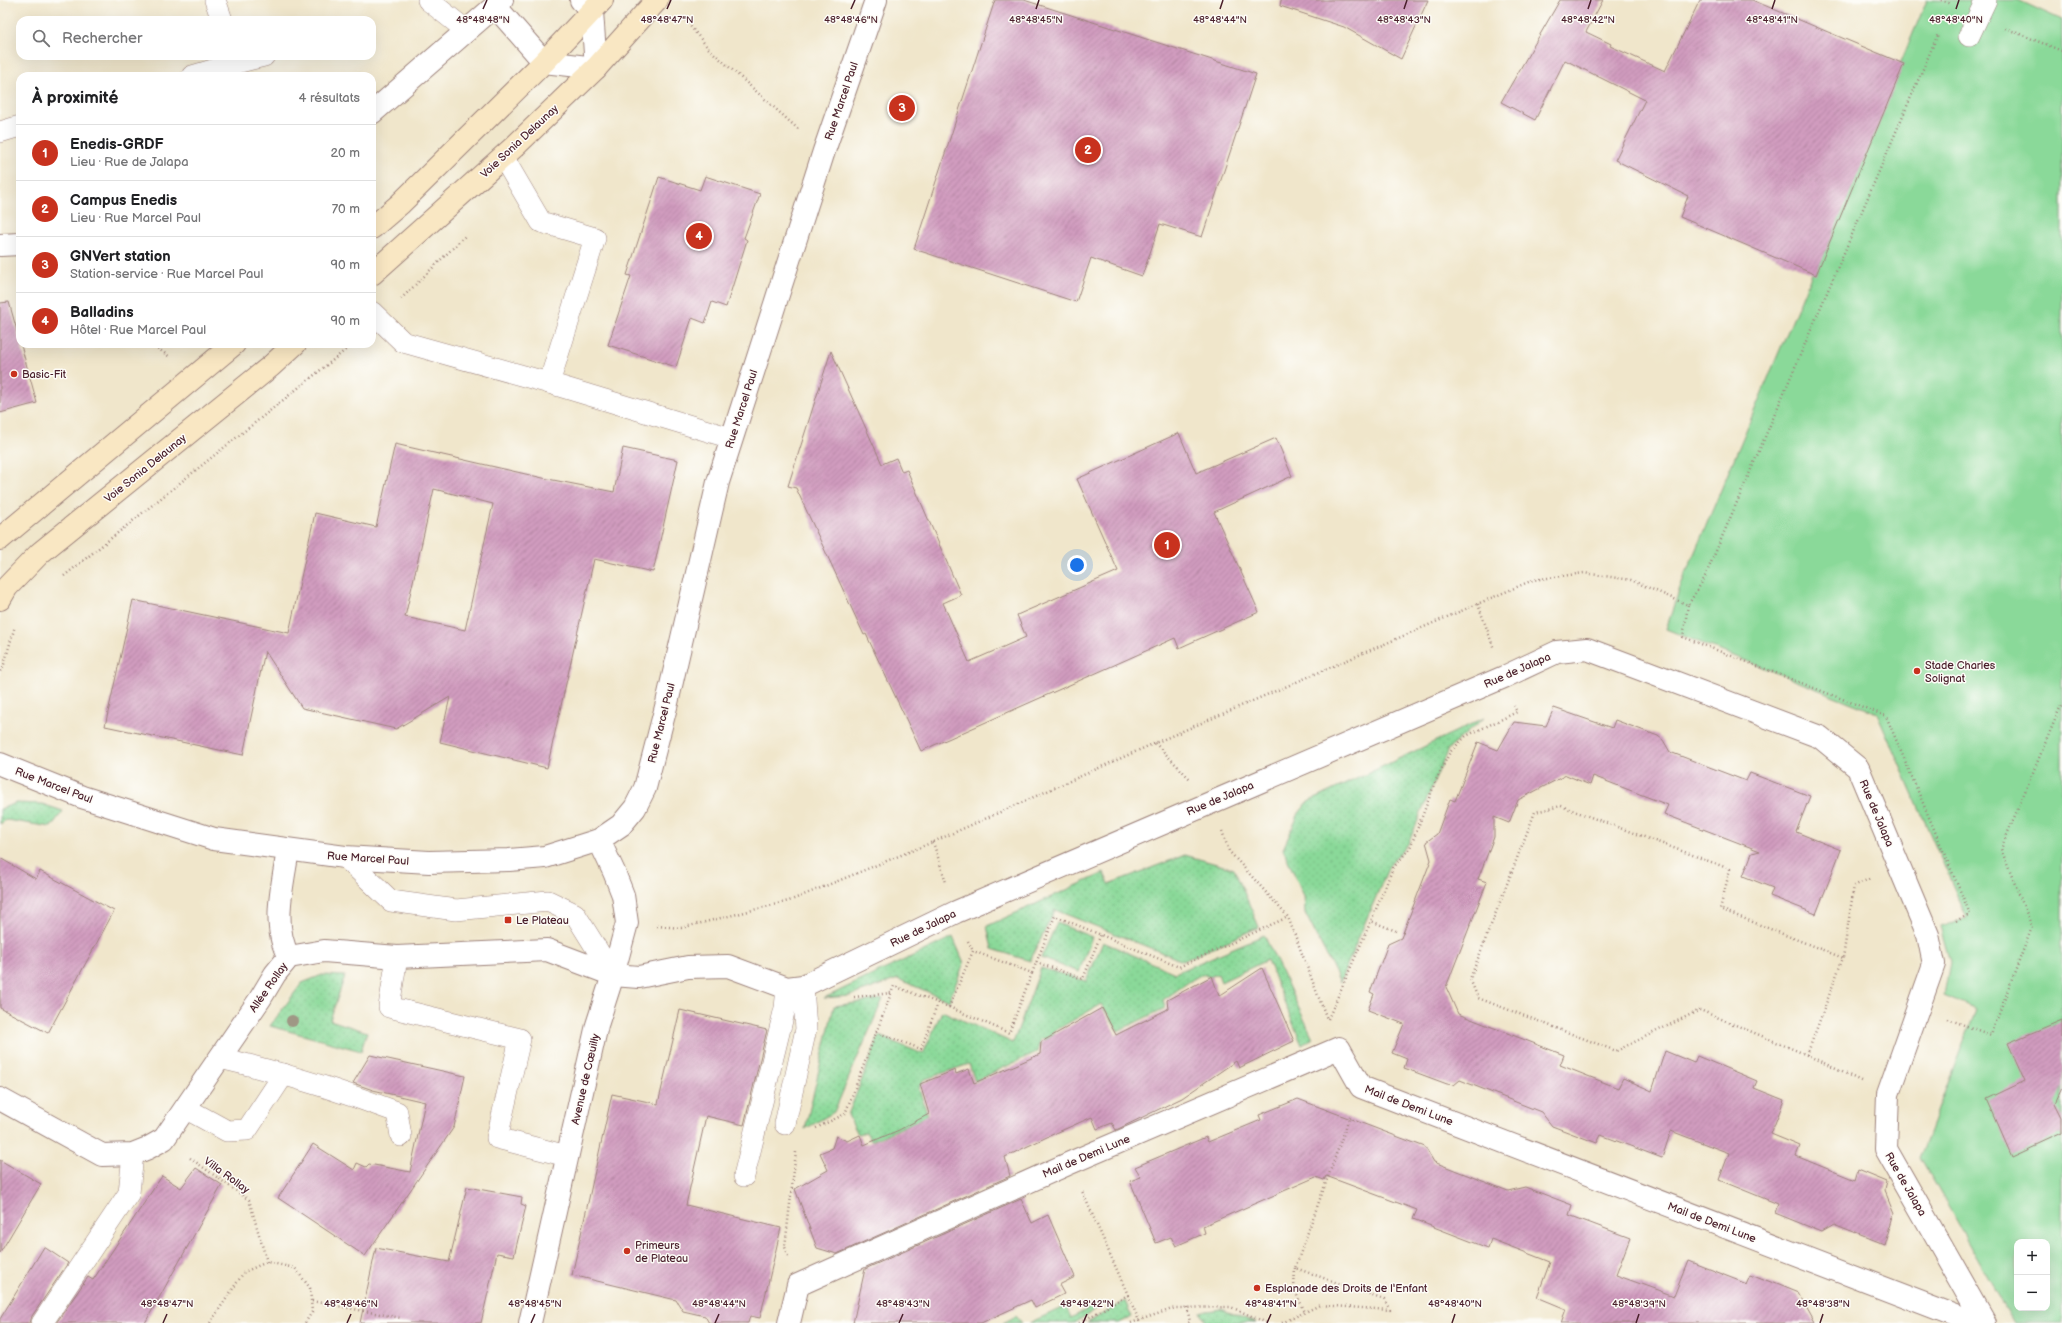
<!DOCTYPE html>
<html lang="fr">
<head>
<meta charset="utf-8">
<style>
	body { margin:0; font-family:"Balsamiq Sans",sans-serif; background:#f2f2f2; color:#202124 }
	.controls { position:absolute; right:12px; bottom:12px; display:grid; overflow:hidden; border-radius:8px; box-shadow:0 4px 16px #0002 }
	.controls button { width:36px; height:36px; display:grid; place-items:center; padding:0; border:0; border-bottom:1px solid #e0e0e0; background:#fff; color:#202124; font:20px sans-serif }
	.you { position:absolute; left:1077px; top:565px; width:14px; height:14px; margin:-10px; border:3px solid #fff; border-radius:50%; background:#1a73e8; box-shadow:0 0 0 6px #1a73e833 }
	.badge { display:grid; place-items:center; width:26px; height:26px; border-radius:50%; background:#c8321e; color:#fff; font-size:13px; font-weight:700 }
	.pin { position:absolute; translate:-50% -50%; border:2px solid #fff; box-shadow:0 1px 4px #0006 }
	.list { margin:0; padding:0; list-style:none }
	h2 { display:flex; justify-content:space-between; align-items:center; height:52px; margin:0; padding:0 16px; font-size:17px }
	h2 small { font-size:13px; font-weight:400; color:#757577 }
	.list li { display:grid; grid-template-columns:26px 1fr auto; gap:12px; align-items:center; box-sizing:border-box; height:56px; padding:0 16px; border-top:1px solid #e0e0e0 }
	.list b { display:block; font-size:15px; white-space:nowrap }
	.list p { margin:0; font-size:13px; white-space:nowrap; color:#757577 }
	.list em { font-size:13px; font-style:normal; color:#757577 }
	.icon { flex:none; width:22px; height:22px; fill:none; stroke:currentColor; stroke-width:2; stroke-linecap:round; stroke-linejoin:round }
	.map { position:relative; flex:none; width:2062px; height:1323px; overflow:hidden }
	.search { position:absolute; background:#fff; box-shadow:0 4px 16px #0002; left:16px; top:16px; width:360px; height:44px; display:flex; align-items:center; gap:10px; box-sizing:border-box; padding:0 14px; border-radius:12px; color:#757577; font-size:15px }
	.panel { position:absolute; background:#fff; box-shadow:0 4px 16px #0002; left:16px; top:72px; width:360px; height:276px; border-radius:12px }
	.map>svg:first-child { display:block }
</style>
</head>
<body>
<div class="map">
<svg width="2062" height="1323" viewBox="0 0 2062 1323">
	<defs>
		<pattern id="grass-dots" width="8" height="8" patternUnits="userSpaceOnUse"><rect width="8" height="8" fill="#8ad999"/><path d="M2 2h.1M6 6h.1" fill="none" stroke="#79ba84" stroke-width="1.8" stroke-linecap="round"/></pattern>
		<pattern id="building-hatch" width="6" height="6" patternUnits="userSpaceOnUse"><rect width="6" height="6" fill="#d19cbf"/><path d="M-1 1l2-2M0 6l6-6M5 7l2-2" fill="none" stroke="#ac7f9b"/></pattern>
	</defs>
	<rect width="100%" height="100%" fill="#fdfcf7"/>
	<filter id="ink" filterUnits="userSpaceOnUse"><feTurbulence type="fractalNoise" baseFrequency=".025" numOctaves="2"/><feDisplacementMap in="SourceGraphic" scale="8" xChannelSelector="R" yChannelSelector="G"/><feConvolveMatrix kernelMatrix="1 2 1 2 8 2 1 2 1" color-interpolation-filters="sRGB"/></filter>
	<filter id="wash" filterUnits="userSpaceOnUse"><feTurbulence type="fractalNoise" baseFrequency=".012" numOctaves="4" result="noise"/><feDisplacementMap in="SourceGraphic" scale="16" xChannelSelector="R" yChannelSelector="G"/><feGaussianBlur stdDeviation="0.9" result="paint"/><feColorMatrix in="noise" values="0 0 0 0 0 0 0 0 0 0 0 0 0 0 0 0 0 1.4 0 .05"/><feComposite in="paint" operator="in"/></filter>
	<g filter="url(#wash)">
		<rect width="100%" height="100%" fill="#f0e6cb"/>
		<g fill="url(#grass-dots)" stroke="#6a7c62">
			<polygon points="1484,718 1448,749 1408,844 1389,866 1340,982 1305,913 1304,896 1283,849 1299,813 1308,802"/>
			<polygon points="16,803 42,804 63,811 51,827 6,820 0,824 0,809"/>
			<polygon points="1185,855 1234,869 1259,927 1183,961 1055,910 1030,961 992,949 987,926 1104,873 1109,884"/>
			<polygon points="1057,923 1092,937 1079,972 1041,958"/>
			<path d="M1264,935L1313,1038L1302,1045L1267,960L1221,982L1218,974L1209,977L1203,974C1189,980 1176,992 1163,1000L1165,1008L1118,1031L1101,1004L1053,1032L1057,1043L1041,1038L1037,1052L975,1081L969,1064L923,1080L919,1089L928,1116L871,1141L866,1132L858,1134L848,1115L879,1036L923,1054L942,1011L1013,1043L1041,968L1086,981L1103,942L1175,973Z"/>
			<polygon points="953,937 964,963 949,1001 898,979 850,996 824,998"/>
			<polygon points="322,975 345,976 330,1020 367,1032 361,1051 270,1026 302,983"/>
			<polygon points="883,999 834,1112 805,1129 834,1006"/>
			<polygon points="1125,1301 1132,1317 1119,1323 1087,1323"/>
			<polygon points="1099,1303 1100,1307 1074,1323 1029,1323 1066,1306 1071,1318"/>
			<polygon points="1221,1309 1256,1323 1206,1323 1201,1312"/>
			<polygon points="1016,1316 1022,1323 1003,1323"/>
		</g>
		<path fill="#8ad999" stroke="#6a7c62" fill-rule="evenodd" d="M1927,0H2018L2062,20V1323H2014L1920,1157L1976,1009L1944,995L1950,962L1940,927L1967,918L1877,713L1666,629L1681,585ZM2017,1242H2047V1308H2017Z"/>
		<g id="blocks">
			<g fill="url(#building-hatch)" fill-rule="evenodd">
				<polygon points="995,0 1024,0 1256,74 1202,237 1160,224 1142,276 1091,258 1076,302 914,249"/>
				<polygon points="1281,0 1428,0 1401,59 1344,27 1280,6"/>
				<polygon points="1560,0 1603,0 1586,32 1611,44 1610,46 1665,71 1700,0 1752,0 1904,64 1816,275 1680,217 1688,196 1615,160 1645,100 1565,60 1535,120 1501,102"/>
				<polygon points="705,176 760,194 744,238 747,240 726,307 712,302 705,323 692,318 676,367 608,345 631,276 627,275 659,177 700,190"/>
				<polygon points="9,302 37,403 0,413 0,303"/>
				<polygon points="831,351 882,464 896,458 902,472 907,470 961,595 943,603 969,662 1026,637 1017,615 1118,571 1077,479 1179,433 1196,473 1276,438 1292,476 1214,512 1259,612 1179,648 1175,638 921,751 866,634 864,635 796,488 788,486"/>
				<path d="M395,444L543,478L614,492L623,448L678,460L653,572L594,559L547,768L440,742L450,697L396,729L302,708L265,651L243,755L105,726L133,600L289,633L315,513L376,527ZM434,489L493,504L465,630L405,617Z"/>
				<polygon points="1554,708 1612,728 1615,720 1658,736 1663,740 1670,752 1746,781 1750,773 1810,796 1796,832 1841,850 1816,914 1770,896 1773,888 1743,876 1752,853 1760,851 1664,814 1668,805 1593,776 1590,785 1566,775 1518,800 1509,823 1494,817 1494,837 1478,879 1487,882 1446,987 1458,1014 1564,1055 1560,1065 1618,1088 1623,1078 1652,1091 1665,1051 1694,1063 1697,1056 1757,1081 1754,1088 1784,1100 1771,1134 1800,1146 1796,1156 1855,1180 1858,1170 1887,1182 1885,1190 1894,1212 1884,1245 1834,1225 1822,1232 1775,1213 1778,1204 1719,1180 1729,1153 1671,1131 1662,1158 1601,1135 1597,1143 1552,1126 1541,1112 1460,1080 1454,1085 1447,1084 1404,1068 1407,1059 1392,1053 1404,1024 1368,1010 1374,994 1370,992 1388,944 1401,938 1431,860 1426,842 1437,834 1450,799 1455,801 1478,742 1498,750 1514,722 1546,726"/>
				<polygon points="0,858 36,879 40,871 114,911 48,1033 0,1008"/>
				<polygon points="1262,968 1294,1041 1239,1068 1236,1061 1182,1098 1116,1130 1112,1123 1097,1129 1092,1117 1047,1137 1005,1157 1010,1176 837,1254 817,1248 795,1189 828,1170 820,1153 832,1148 836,1136 847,1141 860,1135 864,1145 899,1130 929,1114 920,1084 955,1070 956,1074 969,1069 974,1083 1018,1064 1040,1054 1041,1042 1102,1008 1116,1035 1168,1009 1167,1000 1212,976 1219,996"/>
				<polygon points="680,1010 767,1030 744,1125 706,1116 686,1205 781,1228 760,1318 750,1316 748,1323 709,1323 705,1316 683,1311 676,1300 572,1275 612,1094 658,1104"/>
				<polygon points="2062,1020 2062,1088 2055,1103 2062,1117 2062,1133 2012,1156 1987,1099 2025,1081 2008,1043"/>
				<polygon points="370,1055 465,1076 454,1127 365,1256 278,1198 313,1144 354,1170 357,1163 366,1167 369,1164 410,1172 425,1102 373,1090 353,1083"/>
				<polygon points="1298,1099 1425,1147 1434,1162 1508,1191 1525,1187 1572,1205 1569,1215 1630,1238 1616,1275 1674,1296 1688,1261 1747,1284 1751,1275 1798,1294 1814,1323 1561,1323 1566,1309 1537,1297 1550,1262 1491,1239 1488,1248 1413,1219 1417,1210 1326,1176 1324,1180 1316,1177 1203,1226 1205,1233 1176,1246 1171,1237 1156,1243 1130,1181 1141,1177 1135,1167 1206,1137 1208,1142 1261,1120 1259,1115"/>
				<polygon points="0,1160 41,1184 0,1253"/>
				<polygon points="196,1168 222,1185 145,1323 56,1323 88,1277 93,1280 162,1176 181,1188"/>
				<polygon points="467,1187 522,1197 521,1204 526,1206 514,1256 497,1253 481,1323 360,1323 376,1248 449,1262"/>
				<polygon points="1021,1199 1032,1223 1048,1215 1075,1277 1059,1285 1064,1294 1035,1308 1031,1300 981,1323 853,1323 865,1269"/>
				<polygon points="44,1247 68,1263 32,1316 30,1323 0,1323 0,1319"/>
			</g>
		</g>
	</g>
	<g filter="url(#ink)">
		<use href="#blocks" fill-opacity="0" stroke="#9d827b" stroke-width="1"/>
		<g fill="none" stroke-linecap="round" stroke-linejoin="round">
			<g stroke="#9d827b" stroke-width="22">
				<g id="lane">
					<polyline points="215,0 222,20"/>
					<polyline points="428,0 467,31"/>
					<polyline points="1969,36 1986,0"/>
					<polyline points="236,63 264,56"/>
					<polyline points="192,76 236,63 233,56"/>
					<polyline points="0,132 20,126"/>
					<polyline points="503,157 541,222 595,238 549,383"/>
					<polyline points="372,312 403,342 549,383 731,438"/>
					<polyline points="345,857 391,901 456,910 548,901 575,914 613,975"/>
					<polyline points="397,957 389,1007 520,1039 497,1138 567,1156"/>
					<path d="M220,1058C280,1072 339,1090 397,1112L401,1136"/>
					<polyline points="185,1108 227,1131 247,1130 284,1074"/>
					<polyline points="785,1124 806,1029 803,986"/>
					<polyline points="744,1176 785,1008 787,988"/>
					<polyline points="42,1323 129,1193 133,1154"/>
				</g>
			</g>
			<g stroke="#9d827b" stroke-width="24">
				<g id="street">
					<polyline points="495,6 544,62 596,68 592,11 581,0"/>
					<polyline points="372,113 502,0"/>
					<polyline points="0,245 20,244"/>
					<polyline points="0,764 82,797 214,839 345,857 429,862 509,860 545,857 599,840 621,825 635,808 645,788 667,703 718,482 824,151 876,0"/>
					<path d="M288,850C283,884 271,926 289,957"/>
					<polyline points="0,1099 102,1155 133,1154 148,1148 164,1139 260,999 275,974 289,957 324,951 397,957 547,950 613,975 639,977 688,967 728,966 787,988 803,986 956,912 1504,677 1557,652 1587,649 1820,737 1858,768 1928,935 1934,964 1888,1094 1886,1149 1985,1323"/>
					<polyline points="530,1323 597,1025 613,975 627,923 623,895 614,872 599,840"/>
					<polyline points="789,1323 798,1285 1070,1163 1339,1048 1361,1087 1975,1323"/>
				</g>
			</g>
			<g stroke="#9d827b" stroke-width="24">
				<g id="secondary">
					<polyline points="372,228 400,204 544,62 602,0"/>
					<polyline points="372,274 514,147 596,68 657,0"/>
					<polyline points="0,539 234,344"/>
					<polyline points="0,599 7,587 40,553 271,366 295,344"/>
				</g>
			</g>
			<g stroke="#9d827b" stroke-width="2.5" stroke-dasharray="1 3" stroke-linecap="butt">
				<polyline points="1941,0 1952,4"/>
				<polyline points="683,17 708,48 798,129"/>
				<polyline points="2005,28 2062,51"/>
				<polyline points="401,299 466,235"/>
				<polyline points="151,344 170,357"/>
				<polyline points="64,576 353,344"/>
				<polyline points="1478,604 1494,649"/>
				<polyline points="1688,605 1683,637 1886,716 1970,914 1956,921"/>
				<polyline points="0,671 3,668 15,626"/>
				<polyline points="1155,743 1190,779"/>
				<polyline points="1222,831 1229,851 1288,917 1327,1019"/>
				<polyline points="933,842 946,882"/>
				<polyline points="657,926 681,928 789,901 933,842 1155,743 1533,580 1584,573 1631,580 1688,605 1704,579 1938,34"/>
				<polyline points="1396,931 1371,921 1393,868 1410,848 1436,780 1450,752 1466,736 1517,712 1514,706"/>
				<polyline points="968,941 973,951"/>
				<polyline points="1036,962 1083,979 1101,934"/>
				<polyline points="854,997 891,993"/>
				<polyline points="949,1007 1009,1033 1032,973"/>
				<polyline points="1328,1019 1371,921"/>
				<polyline points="1948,1019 1991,1035 2032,927 2001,849 2062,703"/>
				<polyline points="876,1032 921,1049 938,1003"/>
				<polyline points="1807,1055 1700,1010 1616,1051 1478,998 1470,979 1535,812 1561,806 1730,869 1720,909 1843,958"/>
				<polyline points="1861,1081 1807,1055 1843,958 1854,886 1871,878"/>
				<polyline points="816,1128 845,1114 894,986 949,1007 973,951 1032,973 1055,916 1179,967 1288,917"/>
				<polyline points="190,1158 249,1200 267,1262"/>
				<polyline points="788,1256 785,1247 796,1152"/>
				<polyline points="1295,1268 1294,1289 1305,1312"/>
				<polyline points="1128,1295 1140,1323"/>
				<polyline points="312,1301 401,1318"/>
				<polyline points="1187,1307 1190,1322 1188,1323"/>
				<polyline points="210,1323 244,1272 267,1262 295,1268 310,1288 312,1312 305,1323"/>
				<polyline points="1079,1323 1128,1295 1082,1191"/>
				<polyline points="1131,1323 1175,1308 1231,1307 1267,1323"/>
				<polyline points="1282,1323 1320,1305 1390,1310 1384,1299 1295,1268 1350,1116"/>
			</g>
			<use href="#lane" stroke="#fff" stroke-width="21"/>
			<use href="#street" stroke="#fff" stroke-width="22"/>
			<use href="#secondary" stroke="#f9e7c3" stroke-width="22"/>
		</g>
		<circle fill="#9f9785" cx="292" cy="1021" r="6"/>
	</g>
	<path fill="none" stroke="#4a1f2b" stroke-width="1.5" d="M483,9L487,0M667,9L671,0M851,9L855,0M1036,9L1039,0M1220,9L1223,0M1404,9L1407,0M1588,9L1591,0M1772,9L1775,0M1956,9L1959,0M163,1323L167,1314M347,1323L351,1314M531,1323L535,1314M715,1323L719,1314M899,1323L903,1314M1083,1323L1087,1314M1267,1323L1271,1314M1452,1323L1455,1314M1636,1323L1639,1314M1820,1323L1823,1314"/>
	<g fill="#c8321e" stroke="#fdfcf7" stroke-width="1.5">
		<circle cx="14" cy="374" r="4"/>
		<circle cx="1917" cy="671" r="4"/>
		<rect x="504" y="916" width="8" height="8" rx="2"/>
		<circle cx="627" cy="1251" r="4"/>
		<circle cx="1257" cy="1288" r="4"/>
	</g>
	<g text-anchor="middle" stroke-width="3" stroke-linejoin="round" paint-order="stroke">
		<g font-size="11" fill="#4a1f2b" stroke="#fdfcf7">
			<text transform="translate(841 101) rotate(-71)" y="4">Rue Marcel Paul</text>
			<text transform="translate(519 141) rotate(-43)" y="4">Voie Sonia Delaunay</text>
			<text transform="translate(741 409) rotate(-72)" y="4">Rue Marcel Paul</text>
			<text transform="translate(145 468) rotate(-39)" y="4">Voie Sonia Delaunay</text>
			<text transform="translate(1517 670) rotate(-24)" y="4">Rue de Jalapa</text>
			<text transform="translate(661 723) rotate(-76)" y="4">Rue Marcel Paul</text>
			<text transform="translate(54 785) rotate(21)" y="4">Rue Marcel Paul</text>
			<text transform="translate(1220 798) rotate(-23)" y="4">Rue de Jalapa</text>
			<text transform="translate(1877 813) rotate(67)" y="4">Rue de Jalapa</text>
			<text transform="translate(368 858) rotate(4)" y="4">Rue Marcel Paul</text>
			<text transform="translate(923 928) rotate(-26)" y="4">Rue de Jalapa</text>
			<text transform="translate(268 987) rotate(-55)" y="4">Allée Rollay</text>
			<text transform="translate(585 1079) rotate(-77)" y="4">Avenue de Cœuilly</text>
			<text transform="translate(1409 1105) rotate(21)" y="4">Mail de Demi Lune</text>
			<text transform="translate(1086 1156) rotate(-23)" y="4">Mail de Demi Lune</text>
			<text transform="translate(227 1175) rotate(36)" y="4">Villa Rollay</text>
			<text transform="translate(1906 1184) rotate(60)" y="4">Rue de Jalapa</text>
			<text transform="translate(1712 1222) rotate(21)" y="4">Mail de Demi Lune</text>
		</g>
		<g font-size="11" fill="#4a1f2b" stroke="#fdfcf7" text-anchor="start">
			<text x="22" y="378">Basic-Fit</text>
			<text x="1925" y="669">Stade Charles<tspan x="1925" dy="13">Solignat</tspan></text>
			<text x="516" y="924">Le Plateau</text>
			<text x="635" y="1249">Primeurs<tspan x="635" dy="13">de Plateau</tspan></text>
			<text x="1265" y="1292">Esplanade des Droits de l'Enfant</text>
		</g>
	</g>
	<g font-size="10" text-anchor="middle" fill="#4a1f2b" stroke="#fdfcf7" stroke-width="3" stroke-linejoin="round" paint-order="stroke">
		<text x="483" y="23">48°48'48"N</text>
		<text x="667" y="23">48°48'47"N</text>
		<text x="851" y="23">48°48'46"N</text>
		<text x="1036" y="23">48°48'45"N</text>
		<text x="1220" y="23">48°48'44"N</text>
		<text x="1404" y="23">48°48'43"N</text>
		<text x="1588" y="23">48°48'42"N</text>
		<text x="1772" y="23">48°48'41"N</text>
		<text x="1956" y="23">48°48'40"N</text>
		<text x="167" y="1307">48°48'47"N</text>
		<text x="351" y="1307">48°48'46"N</text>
		<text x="535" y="1307">48°48'45"N</text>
		<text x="719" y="1307">48°48'44"N</text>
		<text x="903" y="1307">48°48'43"N</text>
		<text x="1087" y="1307">48°48'42"N</text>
		<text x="1271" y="1307">48°48'41"N</text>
		<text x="1455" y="1307">48°48'40"N</text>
		<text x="1639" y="1307">48°48'39"N</text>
		<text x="1823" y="1307">48°48'38"N</text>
	</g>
</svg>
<div class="controls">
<button>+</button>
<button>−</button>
</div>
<div class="you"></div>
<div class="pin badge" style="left:1167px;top:545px">1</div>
<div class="pin badge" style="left:1088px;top:150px">2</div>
<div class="pin badge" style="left:902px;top:108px">3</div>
<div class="pin badge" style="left:699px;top:236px">4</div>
<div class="search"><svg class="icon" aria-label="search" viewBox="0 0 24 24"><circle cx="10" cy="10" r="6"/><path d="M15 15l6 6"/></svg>Rechercher</div>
<section class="panel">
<h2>À proximité<small>4 résultats</small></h2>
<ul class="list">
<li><span class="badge">1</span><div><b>Enedis-GRDF</b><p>Lieu · Rue de Jalapa</p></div><em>20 m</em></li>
<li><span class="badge">2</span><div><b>Campus Enedis</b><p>Lieu · Rue Marcel Paul</p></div><em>70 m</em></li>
<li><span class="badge">3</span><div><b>GNVert station</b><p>Station-service · Rue Marcel Paul</p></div><em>90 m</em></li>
<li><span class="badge">4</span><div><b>Balladins</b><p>Hôtel · Rue Marcel Paul</p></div><em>90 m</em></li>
</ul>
</section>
</div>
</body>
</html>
